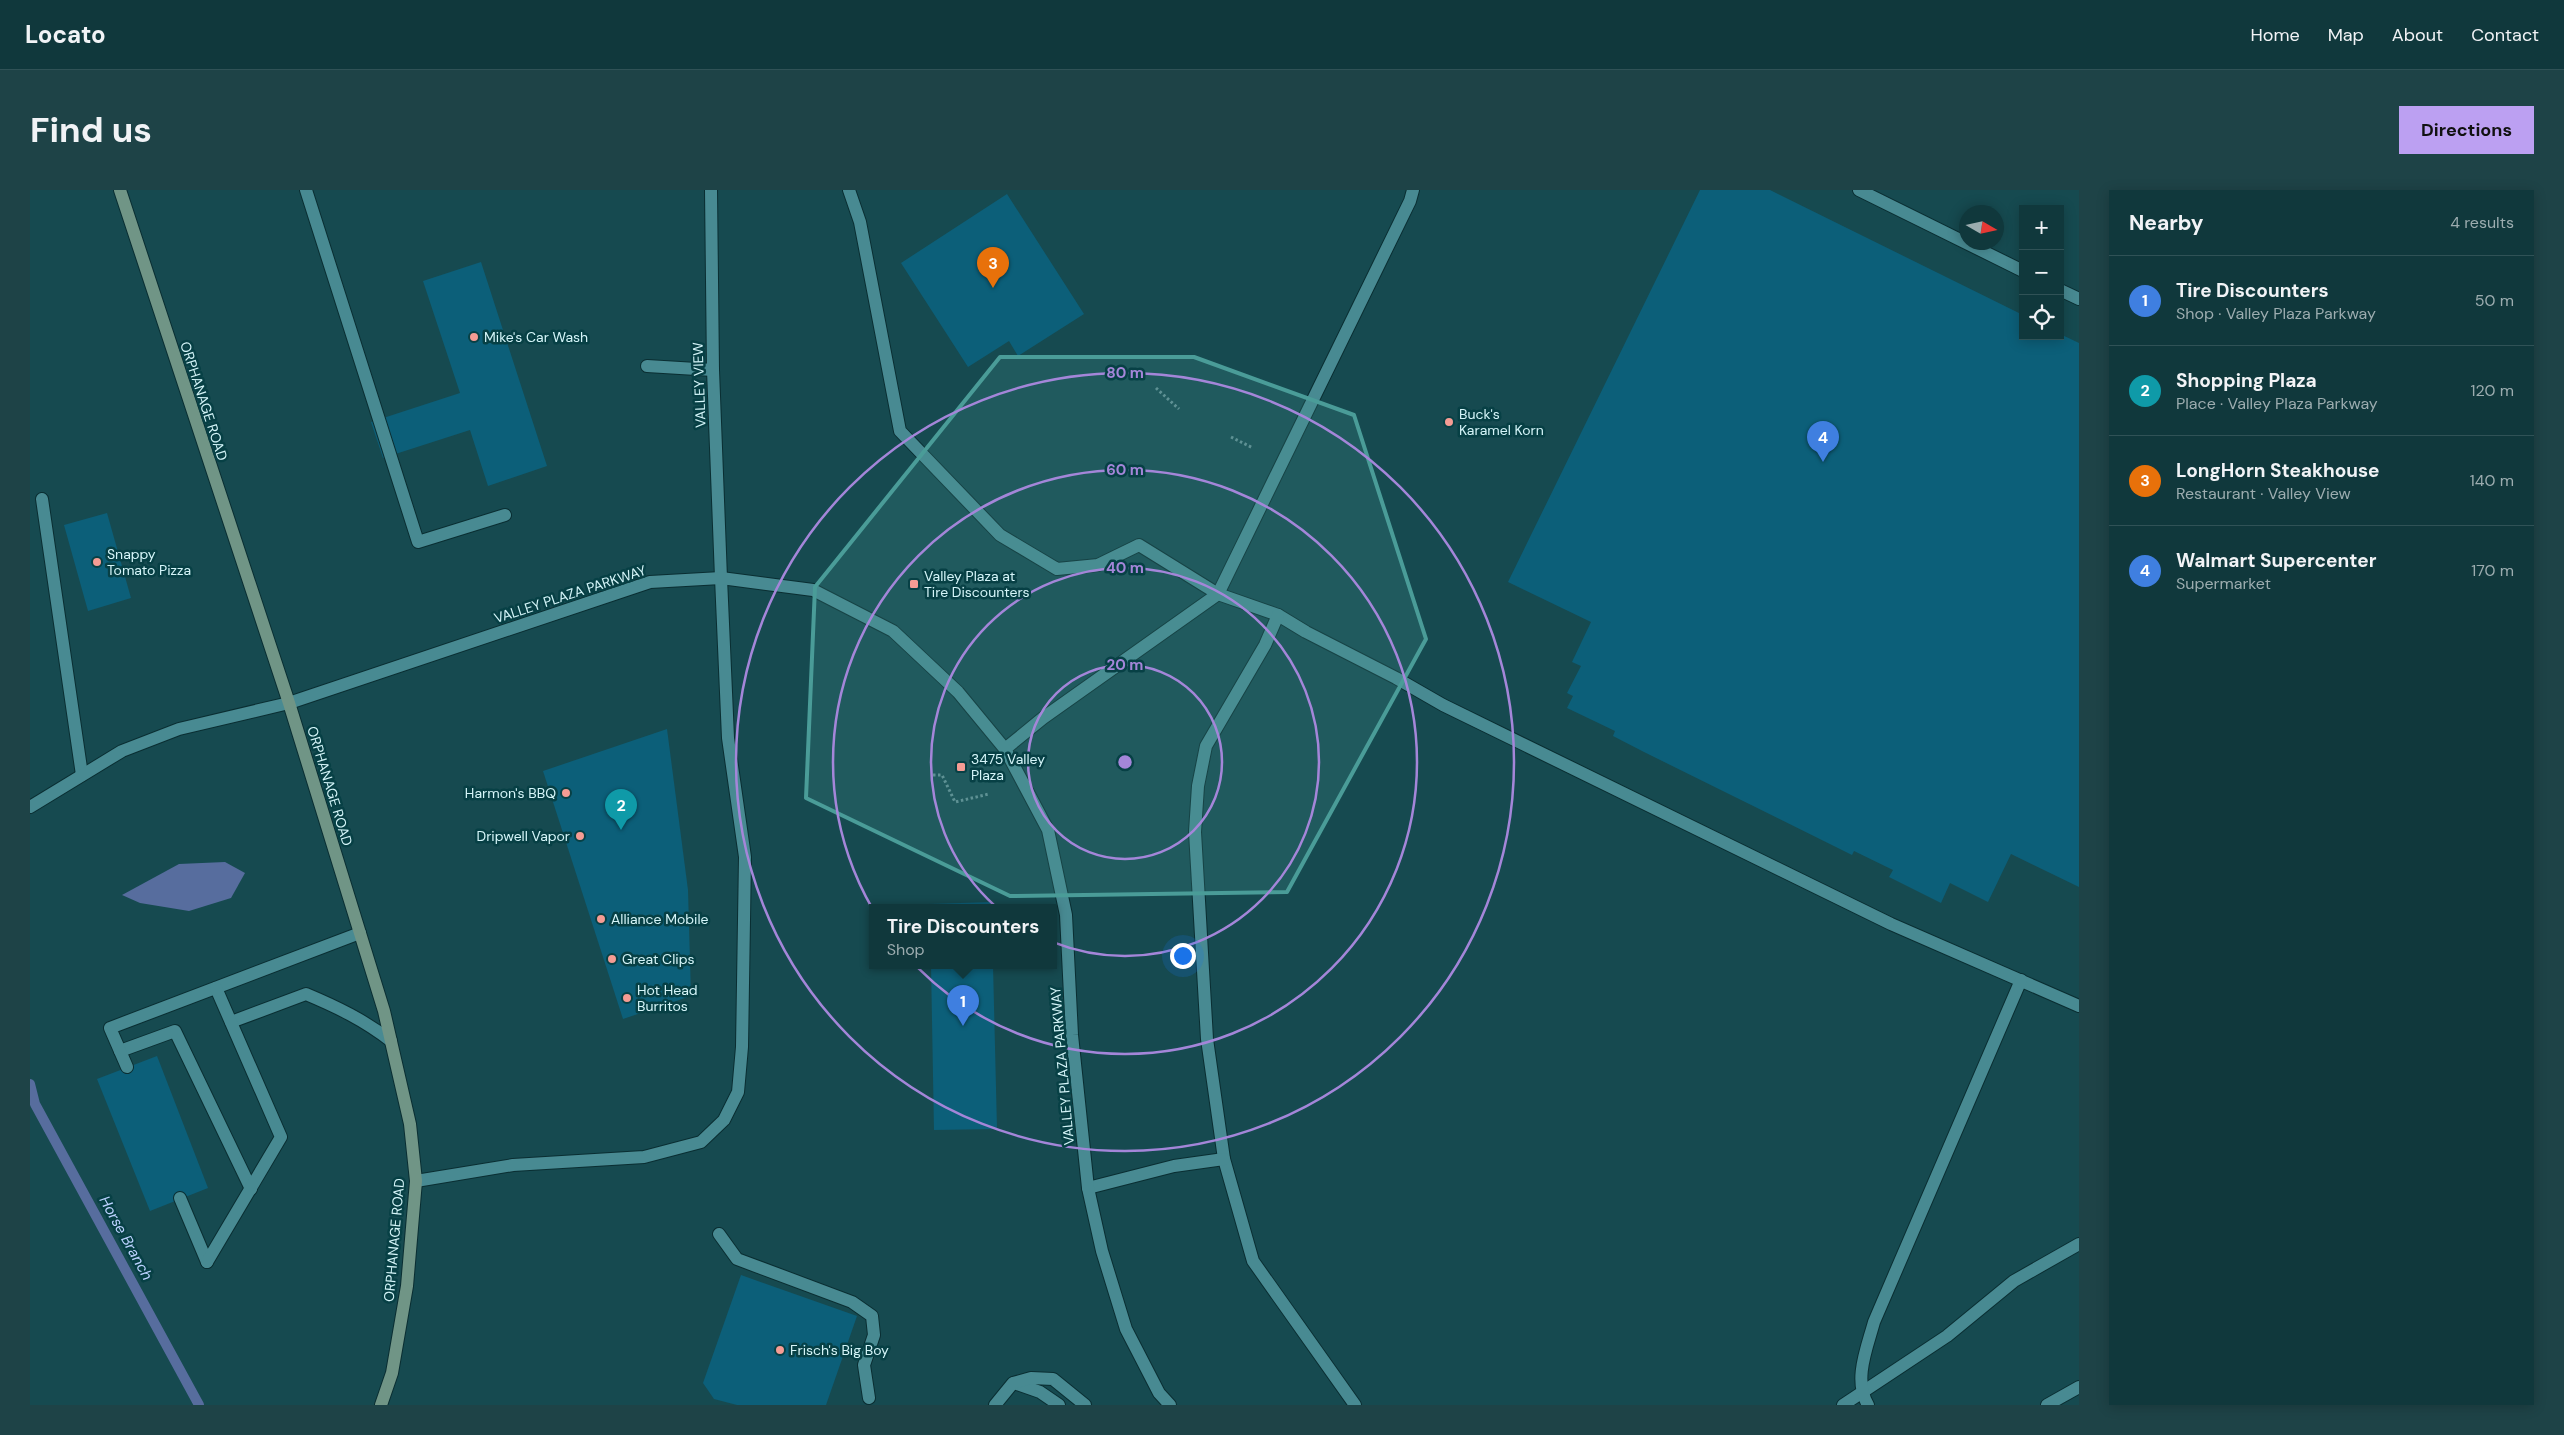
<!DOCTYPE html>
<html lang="en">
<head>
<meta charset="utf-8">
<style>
	body { margin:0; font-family:"DM Sans",sans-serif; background:#1e4347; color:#f1f3f6 }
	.controls { position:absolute; right:15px; top:15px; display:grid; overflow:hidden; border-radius:0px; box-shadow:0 2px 12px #0003 }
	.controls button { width:45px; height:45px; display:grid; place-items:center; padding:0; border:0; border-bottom:1px solid #305256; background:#10383c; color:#f1f3f6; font:25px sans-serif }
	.compass { position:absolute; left:1929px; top:15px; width:45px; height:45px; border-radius:50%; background:#10383c; box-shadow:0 2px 12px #0003; rotate:99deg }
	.you { position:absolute; left:1152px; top:765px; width:18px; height:18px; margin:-12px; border:4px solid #fff; border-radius:50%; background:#1a73e8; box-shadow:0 0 0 8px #1a73e833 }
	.badge { display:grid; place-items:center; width:32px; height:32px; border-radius:50%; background:#bca0f2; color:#fff; font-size:16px; font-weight:700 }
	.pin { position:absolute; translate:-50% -41px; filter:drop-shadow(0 1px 2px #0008) }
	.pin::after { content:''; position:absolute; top:26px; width:18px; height:15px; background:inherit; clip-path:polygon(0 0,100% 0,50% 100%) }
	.popup { position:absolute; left:839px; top:714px; width:188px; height:65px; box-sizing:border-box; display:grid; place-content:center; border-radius:0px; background:#10383c; filter:drop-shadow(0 1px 4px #0005); font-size:16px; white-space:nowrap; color:#9cacaf }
	.popup b { font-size:19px; color:#f1f3f6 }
	.popup::after { content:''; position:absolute; left:50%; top:100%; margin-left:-10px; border:10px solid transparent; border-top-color:#10383c }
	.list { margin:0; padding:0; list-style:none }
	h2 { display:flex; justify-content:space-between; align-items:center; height:65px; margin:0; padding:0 20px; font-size:21px }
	h2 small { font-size:16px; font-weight:400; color:#9cacaf }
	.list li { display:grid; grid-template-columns:32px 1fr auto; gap:15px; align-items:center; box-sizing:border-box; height:90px; padding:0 20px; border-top:1px solid #305256 }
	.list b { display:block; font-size:19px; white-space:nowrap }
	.list p { margin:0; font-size:16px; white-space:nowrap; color:#9cacaf }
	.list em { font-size:16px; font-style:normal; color:#9cacaf }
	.icon { flex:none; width:28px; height:28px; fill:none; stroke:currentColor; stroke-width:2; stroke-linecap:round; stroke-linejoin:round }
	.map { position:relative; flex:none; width:2049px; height:1215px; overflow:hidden; border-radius:0px }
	header { display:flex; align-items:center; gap:30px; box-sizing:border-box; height:70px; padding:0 25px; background:#10383c; border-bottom:1px solid #305256 }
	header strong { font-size:24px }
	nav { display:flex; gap:28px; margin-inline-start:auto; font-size:18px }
	.intro { display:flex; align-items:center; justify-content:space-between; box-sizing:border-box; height:120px; padding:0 30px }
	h1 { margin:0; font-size:35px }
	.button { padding:12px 22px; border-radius:0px; background:#bca0f2; color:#111; font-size:18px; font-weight:700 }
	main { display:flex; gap:30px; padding:0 30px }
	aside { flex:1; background:#10383c; border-radius:0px; box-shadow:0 2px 12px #0003 }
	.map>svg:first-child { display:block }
</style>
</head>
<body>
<header>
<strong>Locato</strong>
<nav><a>Home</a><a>Map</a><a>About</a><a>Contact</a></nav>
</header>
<div class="intro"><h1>Find us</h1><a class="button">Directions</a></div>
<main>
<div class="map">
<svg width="2049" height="1215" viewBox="0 0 2049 1215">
	<rect width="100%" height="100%" fill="#164a50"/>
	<polygon fill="#576d9e" points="195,672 215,683 201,708 159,721 110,713 92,705 149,674"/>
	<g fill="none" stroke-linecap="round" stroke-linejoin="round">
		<polyline stroke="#576d9e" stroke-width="10" points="0,894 5,914 169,1215"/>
	</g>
	<g fill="#0c5f79">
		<polygon points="1670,0 1740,0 1993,125 1993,146 2030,146 2030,144 2049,153 2049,697 1981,664 1958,712 1920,693 1911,713 1859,687 1863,680 1824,661 1822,665 1614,562 1583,546 1585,541 1537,518 1543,506 1537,503 1551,476 1542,472 1561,432 1478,392"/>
		<polygon points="977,4 1054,124 988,166 979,151 938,177 871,73"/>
		<polygon points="451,72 517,276 458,296 440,240 353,268 341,232 430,203 393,91"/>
		<polygon points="77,323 101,408 58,421 34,335"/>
		<polygon points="637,539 658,700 661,806 593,829 513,581"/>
		<polygon points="962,712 962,717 899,717 899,714"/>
		<polygon points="901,775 963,775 967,939 904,940"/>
		<polygon points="127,866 178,998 120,1021 67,889"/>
		<polygon points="711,1085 827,1126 796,1215 707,1215 684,1209 673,1193"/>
	</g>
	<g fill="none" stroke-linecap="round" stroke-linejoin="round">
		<g stroke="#0a2e32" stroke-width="14">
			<g id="lane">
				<polyline points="276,0 388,352 475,325"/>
				<polyline points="819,0 830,32 870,241 970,345 1027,379 1068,375 1109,355 1188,404 1248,425 1276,442 1366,488 1413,515 1861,734 2049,816"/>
				<polyline points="1829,0 1993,81"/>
				<polyline points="2030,100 2049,109"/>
				<polyline points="617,176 683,180"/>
				<polyline points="12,309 52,585"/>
				<polyline points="1248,425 1235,455 1176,556 1168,596 1165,642 1177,849 1194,969 1223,1071 1325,1215"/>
				<polyline points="975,559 1013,528 1188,404 1380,11 1383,0"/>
				<path d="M201,832L276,804C307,817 334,830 361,851"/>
				<polyline points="90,861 145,841 221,999"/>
				<polyline points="97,877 80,838 330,743"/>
				<polyline points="386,991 483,975 614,967 671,952 694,930 708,902 712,857 715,667 698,548 691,388"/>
				<polyline points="1058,998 1144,976 1194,969"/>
				<polyline points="150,1008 177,1072"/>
				<polyline points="689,1044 707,1069 822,1112 842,1126 844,1145 834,1175 839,1208"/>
				<polyline points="177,1072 251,947 186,798"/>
				<polyline points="984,1193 1010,1202 1029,1215"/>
				<polyline points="965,1215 983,1193 1001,1188 1023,1189 1055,1215"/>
				<polyline points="1813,1215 1917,1146 1984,1091 2049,1054"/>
				<path d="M1838,1215C1823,1190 1837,1158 1844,1132L1991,790"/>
			</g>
		</g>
		<g stroke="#0a2e32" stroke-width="14">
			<g id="street">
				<polyline points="681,0 683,180 691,388"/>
				<polyline points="0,617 92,561 149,539 259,513 620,392 691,388 783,400 863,441 928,502 975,559 1018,640 1036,725 1042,845 1058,998 1072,1061 1096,1139 1129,1203 1140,1215"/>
				<polyline points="2017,1215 2049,1197"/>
			</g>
		</g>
		<g stroke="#0a2e32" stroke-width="14">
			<polyline id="secondary" points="90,0 259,513 354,821 380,934 386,991 377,1096 362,1183 351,1215"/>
		</g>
		<g stroke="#638f94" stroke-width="3" stroke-dasharray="2.5 2.5" stroke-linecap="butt">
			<polyline points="1126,198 1149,219"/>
			<polyline points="1201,247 1223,258"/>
			<polyline points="903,585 912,585 925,612 959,604"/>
		</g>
		<use href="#lane" stroke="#488a92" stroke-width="12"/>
		<use href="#street" stroke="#488a92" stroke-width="12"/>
		<use href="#secondary" stroke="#709586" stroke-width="12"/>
	</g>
	<path fill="#4a9c98" fill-opacity="0.2" stroke="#4a9c98" stroke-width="4" stroke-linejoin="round" d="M970,167H1164L1324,225L1396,449L1257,702L980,706L776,608L785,397Z"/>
	<g fill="none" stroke="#a486d9" stroke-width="2.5">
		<circle cx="1095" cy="572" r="97"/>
		<circle cx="1095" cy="572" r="194"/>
		<circle cx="1095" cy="572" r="292"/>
		<circle cx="1095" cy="572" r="389"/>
	</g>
	<g fill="#f59c94" stroke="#074045" stroke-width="2">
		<circle cx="444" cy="147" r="5"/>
		<circle cx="1419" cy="232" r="5"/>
		<circle cx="67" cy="372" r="5"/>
		<rect x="879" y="389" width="10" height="10" rx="2.5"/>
		<rect x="926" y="572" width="10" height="10" rx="2.5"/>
		<circle cx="536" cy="603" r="5"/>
		<circle cx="550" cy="646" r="5"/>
		<circle cx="571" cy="729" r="5"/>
		<circle cx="582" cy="769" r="5"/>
		<circle cx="597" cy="808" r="5"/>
		<circle cx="750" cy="1160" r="5"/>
	</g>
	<g text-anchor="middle" stroke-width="5" stroke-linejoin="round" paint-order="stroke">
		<g font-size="14" fill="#d5f5f9" stroke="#074045" text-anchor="start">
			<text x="454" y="152">Mike's Car Wash</text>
			<text x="1429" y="229">Buck's<tspan x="1429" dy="16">Karamel Korn</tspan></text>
			<text x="77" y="369">Snappy<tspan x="77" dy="16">Tomato Pizza</tspan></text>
			<text x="894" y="391">Valley Plaza at<tspan x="894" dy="16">Tire Discounters</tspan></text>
			<text x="941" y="574">3475 Valley<tspan x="941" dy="16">Plaza</tspan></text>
			<text x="526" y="608" text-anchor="end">Harmon's BBQ</text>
			<text x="540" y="651" text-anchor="end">Dripwell Vapor</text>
			<text x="581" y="734">Alliance Mobile</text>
			<text x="592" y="774">Great Clips</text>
			<text x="607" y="805">Hot Head<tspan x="607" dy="16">Burritos</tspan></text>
			<text x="760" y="1165">Frisch's Big Boy</text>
		</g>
		<g font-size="14" fill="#d5f5f9" stroke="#074045">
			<text transform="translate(669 195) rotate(-92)" y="5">VALLEY VIEW</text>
			<text transform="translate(174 211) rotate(72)" y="5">ORPHANAGE ROAD</text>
			<text transform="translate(540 404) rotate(-18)" y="5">VALLEY PLAZA PARKWAY</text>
			<text transform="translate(300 596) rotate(73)" y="5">ORPHANAGE ROAD</text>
			<text transform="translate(1032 876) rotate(-95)" y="5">VALLEY PLAZA PARKWAY</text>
			<text transform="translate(364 1050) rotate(-85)" y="5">ORPHANAGE ROAD</text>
		</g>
		<g font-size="15" font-style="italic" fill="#bcd2ff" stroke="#074045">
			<text transform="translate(96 1048) rotate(61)" y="5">Horse Branch</text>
		</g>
	</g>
	<circle cx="1095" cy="572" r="8" fill="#a486d9" stroke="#074045" stroke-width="2.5"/>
	<g font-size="15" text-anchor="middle" font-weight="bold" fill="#a486d9" stroke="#074045" stroke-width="5" stroke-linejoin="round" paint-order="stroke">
		<text x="1095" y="188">80 m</text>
		<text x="1095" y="285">60 m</text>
		<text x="1095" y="383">40 m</text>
		<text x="1095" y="480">20 m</text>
	</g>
</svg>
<div class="controls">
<button>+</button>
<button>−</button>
<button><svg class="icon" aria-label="locate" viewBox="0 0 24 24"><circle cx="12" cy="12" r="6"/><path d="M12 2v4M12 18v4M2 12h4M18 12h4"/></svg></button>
</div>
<svg class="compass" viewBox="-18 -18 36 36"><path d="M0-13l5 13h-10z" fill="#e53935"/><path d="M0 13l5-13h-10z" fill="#9cacaf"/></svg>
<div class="you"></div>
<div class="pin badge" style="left:933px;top:836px;background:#3f7fe0">1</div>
<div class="popup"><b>Tire Discounters</b>Shop</div>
<div class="pin badge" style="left:591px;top:640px;background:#0f9aa8">2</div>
<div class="pin badge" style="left:963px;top:98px;background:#e8710a">3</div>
<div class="pin badge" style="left:1793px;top:272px;background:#3f7fe0">4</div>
</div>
<aside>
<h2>Nearby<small>4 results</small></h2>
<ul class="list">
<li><span class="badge" style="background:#3f7fe0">1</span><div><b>Tire Discounters</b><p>Shop · Valley Plaza Parkway</p></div><em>50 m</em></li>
<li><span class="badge" style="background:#0f9aa8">2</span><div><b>Shopping Plaza</b><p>Place · Valley Plaza Parkway</p></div><em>120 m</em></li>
<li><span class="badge" style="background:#e8710a">3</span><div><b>LongHorn Steakhouse</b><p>Restaurant · Valley View</p></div><em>140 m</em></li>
<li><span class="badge" style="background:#3f7fe0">4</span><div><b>Walmart Supercenter</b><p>Supermarket</p></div><em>170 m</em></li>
</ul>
</aside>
</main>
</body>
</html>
